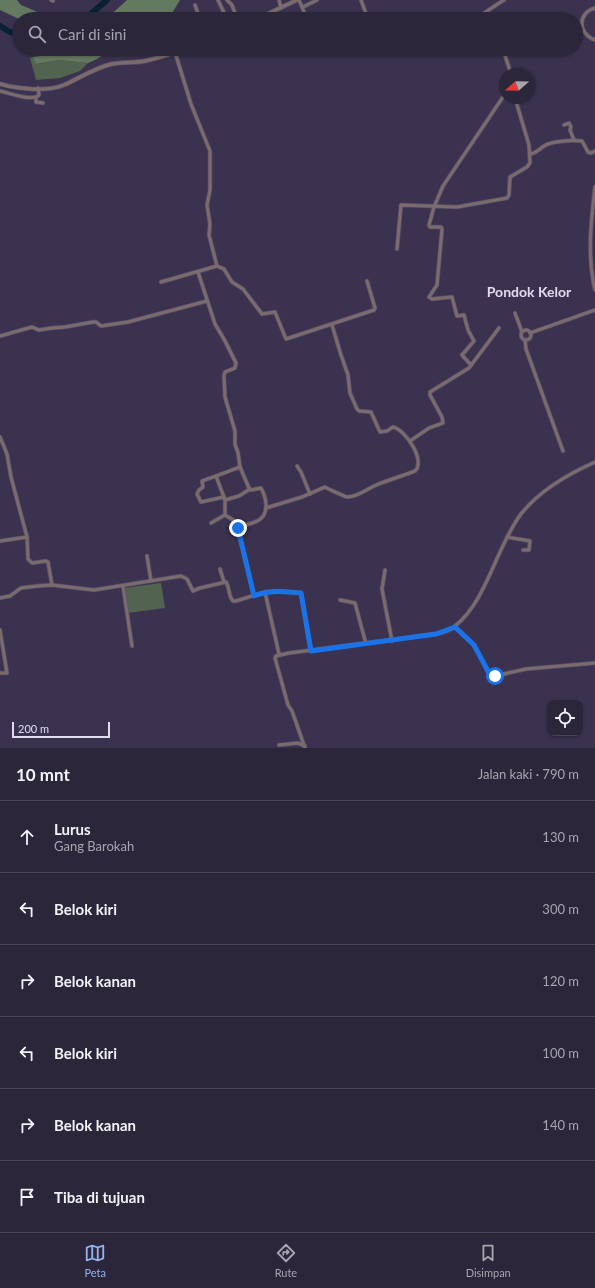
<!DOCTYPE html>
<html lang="id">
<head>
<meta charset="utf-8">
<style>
	body { margin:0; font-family:Lato,sans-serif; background:#342e42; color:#f1f3f6 }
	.controls { position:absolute; right:12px; bottom:12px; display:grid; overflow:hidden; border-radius:8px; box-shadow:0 1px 3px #0004 }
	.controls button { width:36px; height:36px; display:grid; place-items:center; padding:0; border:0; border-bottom:1px solid #484354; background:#2c263a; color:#f1f3f6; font:20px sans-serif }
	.compass { position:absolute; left:499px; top:68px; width:36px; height:36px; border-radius:50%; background:#2c263a; box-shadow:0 1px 3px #0004; rotate:250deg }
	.scale { position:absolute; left:12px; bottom:10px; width:98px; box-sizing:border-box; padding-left:4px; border:2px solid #e0dcee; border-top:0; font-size:11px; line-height:14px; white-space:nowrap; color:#e0dcee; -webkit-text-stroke:3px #3a324e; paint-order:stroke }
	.stop { position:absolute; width:12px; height:12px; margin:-9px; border:3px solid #1a73e8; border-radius:50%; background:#fff }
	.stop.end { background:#1a73e8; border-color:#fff; box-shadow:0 1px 4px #0008 }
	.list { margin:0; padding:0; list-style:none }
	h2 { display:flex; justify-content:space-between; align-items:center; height:52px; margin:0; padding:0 16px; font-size:17px }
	h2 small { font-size:13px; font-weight:400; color:#a6a5af }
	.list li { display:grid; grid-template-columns:26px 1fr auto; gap:12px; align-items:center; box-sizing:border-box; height:72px; padding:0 16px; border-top:1px solid #484354 }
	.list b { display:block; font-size:15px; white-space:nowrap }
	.list p { margin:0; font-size:13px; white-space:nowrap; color:#a6a5af }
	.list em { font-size:13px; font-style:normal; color:#a6a5af }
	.icon { flex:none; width:22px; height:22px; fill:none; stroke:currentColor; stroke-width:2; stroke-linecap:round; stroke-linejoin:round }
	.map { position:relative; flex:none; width:595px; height:748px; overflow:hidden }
	.search { position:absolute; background:#2c263a; box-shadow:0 1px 3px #0004; left:12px; right:12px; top:12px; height:44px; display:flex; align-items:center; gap:10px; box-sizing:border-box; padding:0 14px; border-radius:22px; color:#a6a5af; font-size:15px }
	.sheet { height:484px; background:#2c263a }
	nav { display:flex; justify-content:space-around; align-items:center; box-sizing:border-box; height:56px; border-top:1px solid #484354; background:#2c263a; font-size:11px; color:#a6a5af }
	nav a { display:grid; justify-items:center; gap:2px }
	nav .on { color:#95b2f1 }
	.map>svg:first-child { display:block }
</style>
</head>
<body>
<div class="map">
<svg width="595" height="748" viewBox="0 0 595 748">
	<rect width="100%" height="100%" fill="#3a324e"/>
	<g fill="#52634f">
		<polygon points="33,57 37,64 59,60 88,63 80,71 60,78 36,80 30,58"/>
		<polygon points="161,583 165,608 128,613 124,588"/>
	</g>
	<g fill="#647a60">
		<polygon points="0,0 17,0 21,5 54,19 19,19 0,10"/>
		<polygon points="127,0 180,0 169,18 166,19 106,19"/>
		<polygon points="69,49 112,49 97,59 88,63 59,60 36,64 33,57 62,53"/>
	</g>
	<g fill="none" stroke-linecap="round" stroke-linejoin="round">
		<g stroke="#082133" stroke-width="6">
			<polyline points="85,19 107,0"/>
			<polyline points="0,26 10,32 19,34"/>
		</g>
		<g stroke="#58516b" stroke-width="4.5">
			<g id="minor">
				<polyline points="51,0 53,1"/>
				<polyline points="218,0 227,19"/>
				<polyline points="227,0 232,5 237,19"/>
				<polyline points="279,0 281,8"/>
				<polyline points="299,0 307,19"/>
				<polyline points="361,0 368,19"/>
				<polyline points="195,5 200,19"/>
				<polyline points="303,7 317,0"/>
				<path d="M595,8C577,13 578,34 595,40"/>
				<polyline points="486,13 490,19"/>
				<path d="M475,19C485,13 494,6 504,0"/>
				<polyline points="503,49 511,74"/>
				<path d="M0,91C9,93 32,102 39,95L38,88"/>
				<polyline points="36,98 36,102 43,103"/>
				<polyline points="564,125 569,123 571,127 570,130 574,140"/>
				<path d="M531,154C538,152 538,150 544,146C551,141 573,140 582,141L588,152L591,153L595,151"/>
				<path d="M595,187C591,221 587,256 595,290"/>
				<polyline points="397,249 401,205 457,207 507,198 509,195 510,177 527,167 530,163 529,145 515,98"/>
				<polyline points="217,266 224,269 232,282 243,289 262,314 275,312 286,339 374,310 375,308 367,281"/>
				<path d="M198,272L215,324L225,341L236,363L235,368L225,372L224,376L225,397L235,431V444L238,453L240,467L249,488L251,490L261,488C266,497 270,513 259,520C253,524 244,525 237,527L254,596"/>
				<polyline points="161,282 217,266 209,235 210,224 207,205 210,190 210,151 191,104 175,52"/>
				<polyline points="515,313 522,332"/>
				<circle cx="526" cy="335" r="5"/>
				<polyline points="530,333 595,310"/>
				<polyline points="0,336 32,327 39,330 52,328 65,327 93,322 96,322 101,326 128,322 207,301"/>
				<polyline points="525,340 526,349 563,451"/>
				<polyline points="471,365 462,355 474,341 468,330 464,315 457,316 452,297 432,299 429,297 437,285 442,229 441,227 430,227 429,225 434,207 443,186 505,94"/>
				<polyline points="0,437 7,454 11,477 27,537 0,541"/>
				<polyline points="410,441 429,428 443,423 442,417 430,395 430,392 469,368 499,328"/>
				<polyline points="297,466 301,472 310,494"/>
				<polyline points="216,476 202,481 203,487 199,490 197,494 201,502 224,497"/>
				<polyline points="225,500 239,496 250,489"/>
				<path d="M266,508L302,497L325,487C326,488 346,497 347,497C358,497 367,489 376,485C389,480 402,476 415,471C426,461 406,430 393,427L387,431L380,432L371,412L359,411L357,409L350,393L348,375L341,355L332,325"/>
				<polyline points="211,523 225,515"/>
				<polyline points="237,527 235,521 225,515 225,500 216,476 240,467"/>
				<polyline points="27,537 28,559 32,563 46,561 48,562 52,585"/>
				<polyline points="507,537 530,541 529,550 523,550"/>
				<polyline points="147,556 151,581"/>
				<polyline points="220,569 224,582"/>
				<polyline points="385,570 382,589 392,641"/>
				<polyline points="123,586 132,646"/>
				<polyline points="265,592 277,591 301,593 311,651"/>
				<path d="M0,598L10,596L21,588L37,586L52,585L94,590L181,576L187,579L193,591L200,588L226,582C230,588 228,596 233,601H236L265,592L279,654"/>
				<polyline points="340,600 355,603 366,644"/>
				<polyline points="455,627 474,645 489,673 495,676 526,669 595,663"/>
				<polyline points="0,630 7,673 0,673"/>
				<polyline points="279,745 298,743 305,746"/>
				<path d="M305,748L292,711L288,705L275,658L276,656L289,653L436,634C443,633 450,631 455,626C487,601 496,547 521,514C539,491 568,474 595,462"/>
			</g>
		</g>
		<g stroke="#58516b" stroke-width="5">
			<g id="tertiary">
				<polyline points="257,19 297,0"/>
				<path d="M0,84C17,89 47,92 64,85C80,78 94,68 112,64C123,62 134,63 145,61C159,58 173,53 187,49"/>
			</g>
		</g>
		<use href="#minor" stroke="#7c6b6d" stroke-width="3"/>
		<use href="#tertiary" stroke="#7c6b6d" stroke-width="3.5"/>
	</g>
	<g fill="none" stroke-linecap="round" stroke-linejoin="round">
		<path stroke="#1a73e8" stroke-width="5" d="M238,528L254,596C270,590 284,591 301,593L311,651L436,634L455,627L474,645L489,673L495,676"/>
	</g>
	<g text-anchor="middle" stroke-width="4" stroke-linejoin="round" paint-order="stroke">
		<g font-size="14" font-weight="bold" fill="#e0dcee" stroke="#3a324e">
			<text x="529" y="297">Pondok Kelor</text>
		</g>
	</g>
</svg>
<div class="controls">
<button><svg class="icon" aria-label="locate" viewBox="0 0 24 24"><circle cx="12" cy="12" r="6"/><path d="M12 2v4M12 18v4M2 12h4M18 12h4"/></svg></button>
</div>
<svg class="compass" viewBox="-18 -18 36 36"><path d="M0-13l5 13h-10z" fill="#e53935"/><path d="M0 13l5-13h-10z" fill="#a6a5af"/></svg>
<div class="scale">200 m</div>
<div class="stop" style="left:495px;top:676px"></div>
<div class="stop end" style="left:238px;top:528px"></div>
<div class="search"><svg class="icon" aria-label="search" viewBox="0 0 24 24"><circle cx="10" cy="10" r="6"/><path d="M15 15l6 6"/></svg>Cari di sini</div>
</div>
<section class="sheet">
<h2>10 mnt<small>Jalan kaki · 790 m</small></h2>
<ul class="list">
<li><svg class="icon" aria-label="ahead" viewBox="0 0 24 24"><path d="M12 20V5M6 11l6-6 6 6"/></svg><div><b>Lurus</b><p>Gang Barokah</p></div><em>130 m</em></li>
<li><svg class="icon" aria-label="left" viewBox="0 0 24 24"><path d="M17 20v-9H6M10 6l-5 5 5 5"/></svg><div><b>Belok kiri</b></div><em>300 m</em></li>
<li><svg class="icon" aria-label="right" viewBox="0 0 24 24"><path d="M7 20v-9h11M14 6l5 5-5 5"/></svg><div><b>Belok kanan</b></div><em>120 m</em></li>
<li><svg class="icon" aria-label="left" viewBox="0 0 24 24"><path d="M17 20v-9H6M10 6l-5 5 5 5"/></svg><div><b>Belok kiri</b></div><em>100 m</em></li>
<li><svg class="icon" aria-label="right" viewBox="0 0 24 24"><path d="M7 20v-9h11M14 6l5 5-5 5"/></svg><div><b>Belok kanan</b></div><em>140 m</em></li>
<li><svg class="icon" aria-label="arrive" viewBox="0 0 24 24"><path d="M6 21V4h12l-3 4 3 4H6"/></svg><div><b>Tiba di tujuan</b></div></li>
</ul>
</section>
<nav>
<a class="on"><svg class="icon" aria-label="map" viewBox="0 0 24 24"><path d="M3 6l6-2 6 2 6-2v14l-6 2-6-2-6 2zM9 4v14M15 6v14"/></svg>Peta</a>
<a><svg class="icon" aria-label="directions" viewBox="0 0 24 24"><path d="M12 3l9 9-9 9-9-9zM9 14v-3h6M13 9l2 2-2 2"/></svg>Rute</a>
<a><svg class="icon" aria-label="saved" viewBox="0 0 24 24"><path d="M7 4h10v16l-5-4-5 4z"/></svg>Disimpan</a>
</nav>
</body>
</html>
